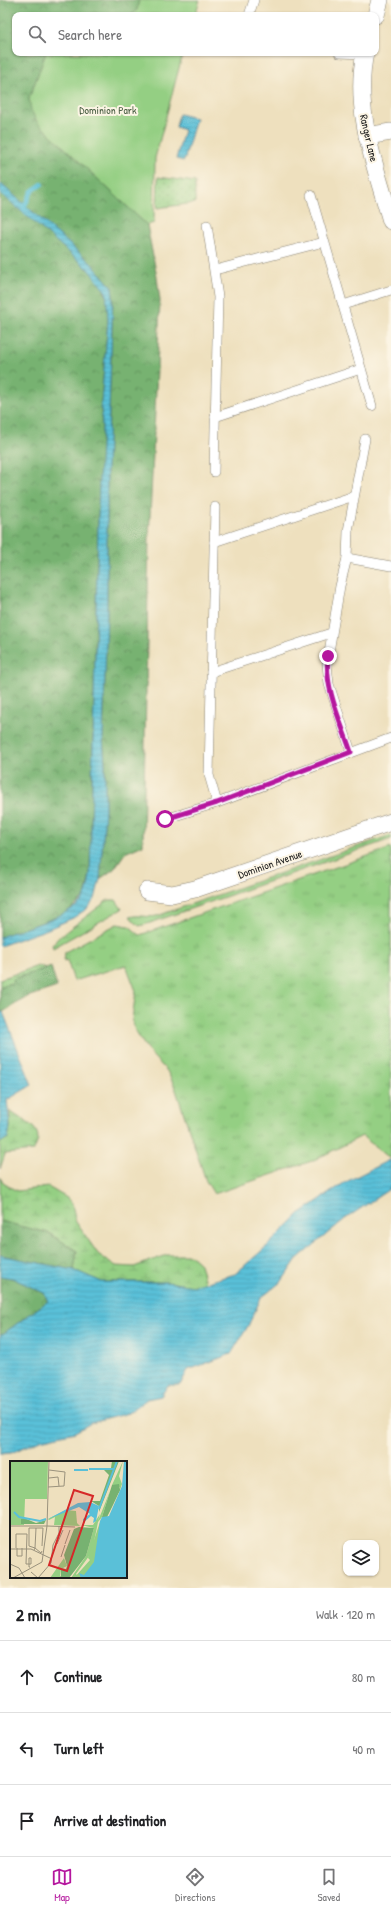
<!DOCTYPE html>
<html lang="en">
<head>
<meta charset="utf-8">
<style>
	body { margin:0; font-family:"Patrick Hand",sans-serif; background:#f6f6f6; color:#202124 }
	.controls { position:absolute; right:12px; bottom:12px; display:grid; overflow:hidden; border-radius:8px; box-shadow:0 1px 3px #0004 }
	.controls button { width:36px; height:36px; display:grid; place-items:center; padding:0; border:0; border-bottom:1px solid #e0e0e0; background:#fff; color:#202124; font:20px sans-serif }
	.stop { position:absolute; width:12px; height:12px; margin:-9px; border:3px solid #b5179e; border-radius:50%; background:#fff }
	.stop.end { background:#b5179e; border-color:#fff; box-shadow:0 1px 4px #0008 }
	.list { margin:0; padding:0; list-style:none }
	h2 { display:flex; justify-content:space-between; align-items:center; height:52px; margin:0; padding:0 16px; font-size:17px }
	h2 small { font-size:13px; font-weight:400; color:#757577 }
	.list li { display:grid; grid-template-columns:26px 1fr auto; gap:12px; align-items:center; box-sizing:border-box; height:72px; padding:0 16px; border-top:1px solid #e0e0e0 }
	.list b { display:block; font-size:15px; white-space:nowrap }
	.list em { font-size:13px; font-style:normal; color:#757577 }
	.icon { flex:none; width:22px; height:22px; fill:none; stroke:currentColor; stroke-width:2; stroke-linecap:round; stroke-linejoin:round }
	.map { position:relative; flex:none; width:391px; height:1588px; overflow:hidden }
	.search { position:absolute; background:#fff; box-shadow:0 1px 3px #0004; left:12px; right:12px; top:12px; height:44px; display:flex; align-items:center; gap:10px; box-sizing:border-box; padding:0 14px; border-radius:8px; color:#757577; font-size:15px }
	.sheet { height:268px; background:#fff }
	nav { display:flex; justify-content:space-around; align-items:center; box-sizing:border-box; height:56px; border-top:1px solid #e0e0e0; background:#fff; font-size:11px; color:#757577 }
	nav a { display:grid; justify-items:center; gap:2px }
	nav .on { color:#b5179e }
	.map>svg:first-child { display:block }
</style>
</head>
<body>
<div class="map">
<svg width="391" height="1588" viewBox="0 0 391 1588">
	<defs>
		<pattern id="grass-tufts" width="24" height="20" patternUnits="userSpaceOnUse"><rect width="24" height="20" fill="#94cf83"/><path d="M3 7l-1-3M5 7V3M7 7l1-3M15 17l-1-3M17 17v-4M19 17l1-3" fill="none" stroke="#7fb171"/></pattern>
		<pattern id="forest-crowns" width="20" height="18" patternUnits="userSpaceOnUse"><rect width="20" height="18" fill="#77b271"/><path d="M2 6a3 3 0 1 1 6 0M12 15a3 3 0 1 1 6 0" fill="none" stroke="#61905c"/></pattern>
		<pattern id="wetland-marsh" width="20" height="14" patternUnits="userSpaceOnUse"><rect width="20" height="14" fill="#94cf83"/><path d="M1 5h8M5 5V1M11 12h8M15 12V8" fill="none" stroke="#7fb171"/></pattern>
		<pattern id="garden-dots" width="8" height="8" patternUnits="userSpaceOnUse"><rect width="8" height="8" fill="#94cf83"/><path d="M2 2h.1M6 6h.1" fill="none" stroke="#7fb171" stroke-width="1.8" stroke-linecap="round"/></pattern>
		<pattern id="water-rules" width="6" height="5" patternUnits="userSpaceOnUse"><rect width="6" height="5" fill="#5ac0d8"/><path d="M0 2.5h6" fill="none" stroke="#4ea4b9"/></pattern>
	</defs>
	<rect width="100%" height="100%" fill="#fcf5e5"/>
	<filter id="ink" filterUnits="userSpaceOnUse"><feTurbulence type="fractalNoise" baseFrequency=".025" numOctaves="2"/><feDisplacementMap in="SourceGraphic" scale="8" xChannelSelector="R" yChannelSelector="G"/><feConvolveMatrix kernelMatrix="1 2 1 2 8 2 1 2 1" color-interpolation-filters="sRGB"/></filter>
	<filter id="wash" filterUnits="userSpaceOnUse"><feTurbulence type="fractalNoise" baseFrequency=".012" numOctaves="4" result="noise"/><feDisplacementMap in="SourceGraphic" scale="16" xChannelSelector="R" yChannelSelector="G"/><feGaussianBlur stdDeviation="0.9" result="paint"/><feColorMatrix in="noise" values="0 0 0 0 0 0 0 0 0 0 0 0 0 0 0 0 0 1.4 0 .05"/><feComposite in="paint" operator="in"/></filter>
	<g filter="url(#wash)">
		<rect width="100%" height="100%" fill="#eee0be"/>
		<g fill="url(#grass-tufts)" stroke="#587650">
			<path d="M391,835V839L147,924L139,926L130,917C138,914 148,918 157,916Z"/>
			<polygon points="391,848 391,1159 362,1136 312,1161 214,1194 206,1181 175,1087 167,1071 149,1052 135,1031 132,1019 136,991 126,965 74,981 67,960 64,961 65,952 117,924 129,926 140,935"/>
			<polygon points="108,900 116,900 122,909 53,948 52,945 59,937"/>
			<polygon points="38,966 47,968 14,979 14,982 0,987 0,979"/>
		</g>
		<g fill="url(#forest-crowns)" stroke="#4a6746">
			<polygon points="0,0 139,0 137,10 132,15 15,15 15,53 46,53 29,99 37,122 147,225 157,277 160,301 159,326 149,538 143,845 125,853 114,869 100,879 105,811 105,764 103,738 107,613 107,470 113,297 112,287 90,262 0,183"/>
			<polygon points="0,193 87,268 103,286 107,299 108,320 101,403 102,428 98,518 90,874 85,897 63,915 0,937"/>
			<polygon points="51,967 57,987 27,997 3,1012 0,1012 0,987 14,982 13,979"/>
			<polygon points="0,1221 49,1233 77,1251 74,1270 0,1255"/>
			<polygon points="0,1276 12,1278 44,1293 48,1301 0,1336"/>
		</g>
		<g fill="url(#wetland-marsh)" stroke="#587650">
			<path d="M10,1111C25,1123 48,1128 33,1151L5,1154L0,1169V1143L8,1138L10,1127Z"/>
			<polygon points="0,1177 3,1183 17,1191 48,1187 67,1198 72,1204 76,1222 98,1254 116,1266 134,1267 167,1255 190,1255 200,1264 205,1283 193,1286 167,1282 102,1282 74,1270 77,1251 49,1233 0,1221"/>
		</g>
		<g fill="#94cf83" stroke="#587650">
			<polygon points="139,0 200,0 195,15 132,15 137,10"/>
			<polygon points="46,53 183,53 155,158 154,223 147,225 37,122 31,110 29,99"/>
		</g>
		<polygon fill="url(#garden-dots)" stroke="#587650" points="158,177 195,182 195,203 157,208"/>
		<g fill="url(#water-rules)" stroke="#3b6e7a">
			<polygon points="179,114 196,118 184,161 176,159 184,130 176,127"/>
			<path d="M0,183L90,262L112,287L113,297L107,470V613L103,738L105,764V811L100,879L95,899L88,908L73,918L48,929L0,946V937C20,929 77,915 85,896C88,889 89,881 90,874L99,480L102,428L101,403L108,320L106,292L87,268L0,193Z"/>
			<polygon points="0,1012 3,1012 32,1085 7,1100 10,1127 8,1138 0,1143"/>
			<polygon points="391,1159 391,1188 345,1219 297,1259 282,1281 261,1298 248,1326 231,1354 188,1370 180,1385 168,1385 161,1396 147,1399 128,1413 91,1423 75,1432 40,1440 11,1453 0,1454 0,1336 48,1301 44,1293 12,1278 0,1276 0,1255 74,1270 102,1282 167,1282 193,1286 235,1274 266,1247 299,1214 344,1183"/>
		</g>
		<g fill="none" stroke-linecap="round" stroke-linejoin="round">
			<polyline stroke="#5ac0d8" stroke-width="4.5" points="24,207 32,191 42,184"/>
		</g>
	</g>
	<g filter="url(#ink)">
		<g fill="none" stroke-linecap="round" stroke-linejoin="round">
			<g stroke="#857e6d" stroke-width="10">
				<g id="lane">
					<polyline points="249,15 254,0"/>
					<polyline points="339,53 364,54"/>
					<polyline points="311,195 372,406"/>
					<polyline points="207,225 218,297 214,472"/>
					<polyline points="215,270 324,242"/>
					<polyline points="343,305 391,290"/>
					<polyline points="215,417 361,369"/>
					<polyline points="215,507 209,775 217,803"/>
					<polyline points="214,542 354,496"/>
					<polyline points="347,558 391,566"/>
					<polyline points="211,672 331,633"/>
					<polyline points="351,752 329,684 327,664 340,586 347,558 348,531 365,439"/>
					<polyline points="165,819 217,803 391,738"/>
				</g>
			</g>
			<g stroke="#857e6d" stroke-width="18">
				<g id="street">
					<polyline points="376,15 380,0"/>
					<path d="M365,53C353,110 376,168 391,221"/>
					<polyline points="367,136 391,132"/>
					<polyline points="147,891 172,894 195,889 391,822"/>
				</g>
			</g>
			<use href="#lane" stroke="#fff" stroke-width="9"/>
			<use href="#street" stroke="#fff" stroke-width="17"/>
		</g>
	</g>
	<g fill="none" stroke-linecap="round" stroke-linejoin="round" filter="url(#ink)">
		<path stroke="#b5179e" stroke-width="5" d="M165,819L217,803L351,752C341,722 324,688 328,656"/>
	</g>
	<g text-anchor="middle" stroke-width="4" stroke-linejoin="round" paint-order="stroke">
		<g font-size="11" fill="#465b40" stroke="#fcf5e5">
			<text x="108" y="114">Dominion Park</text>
		</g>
		<g font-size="11" fill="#1c1c1c" stroke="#fcf5e5">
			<text transform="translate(369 138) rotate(77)" y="4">Ranger Lane</text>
			<text transform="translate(270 864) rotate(-19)" y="4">Dominion Avenue</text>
		</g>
	</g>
	<g transform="translate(10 1461)">
		<rect width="117" height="117" fill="#eee0be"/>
		<path d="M0,0H38L37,38H15L14,64H0ZM113,0L109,15L112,23L109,32H108L110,26L102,24ZM100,30L92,56L88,61L82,91L66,113L68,115L61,117L76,95L84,67L71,64H83L90,53L88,60ZM56,49L66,50L67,62L70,65L41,64H44L45,56L39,59L38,58Z" fill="#94cf83"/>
		<path d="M102,0H109L89,51V45L81,40H90L99,14L94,9L101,7ZM109,23L110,29L103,44L97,56H92L102,24ZM14,57L26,62L36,59L34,63H11V58ZM69,66L84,67L76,95L59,117H48L51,115V107L56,108L57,105L54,94L64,68Z" fill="#77b271"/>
		<path d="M90,61L95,83L75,117H64L80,99L78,97Z" fill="#94cf83"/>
		<path d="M54,97L57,105L51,108L50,116L40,117Z" fill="#94cf83"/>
		<path d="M114,0H117V117H71L69,112L74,114L84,101L90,60L92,56L99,55L112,25ZM80,41L89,45L86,60L83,62L84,57L81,55L73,62V58L80,53L69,46L38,58L68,42Z" fill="#5ac0d8"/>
		<path fill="none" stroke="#5ac0d8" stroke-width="2" d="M79,8H104M64,9H78M89,48L107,0M4,51L9,56L30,60L36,58"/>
		<path fill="none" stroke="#9a927d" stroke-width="1" d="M39,0L37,65L65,66M39,17L48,16L49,25M38,26L54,25L55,11L39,9M0,65H37M26,67H33L32,85M47,83L53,69M55,83L60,69M6,87V73H17L16,103H21V97H19V106H20M7,87V95H12V87M0,88H21L42,98M24,89L25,87L19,85V67H26L25,87L31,92L32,90M51,96L55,84M0,103L9,107L15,117M21,111L28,117L41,102L43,84L49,72V65M3,117L32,101L37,65"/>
		<path fill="#d62828" fill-opacity="0.15" stroke="#d62828" stroke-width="2" d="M64,29L83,35L57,110L39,104Z"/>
		<rect width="117" height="117" fill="none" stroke="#1c1c1c" stroke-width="2"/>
	</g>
</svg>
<div class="controls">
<button><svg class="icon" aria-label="layers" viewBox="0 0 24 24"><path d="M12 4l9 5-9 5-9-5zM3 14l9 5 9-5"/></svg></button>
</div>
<div class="stop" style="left:165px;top:819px"></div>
<div class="stop end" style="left:328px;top:656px"></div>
<div class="search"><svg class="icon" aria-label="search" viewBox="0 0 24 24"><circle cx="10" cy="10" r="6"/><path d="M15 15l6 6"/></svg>Search here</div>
</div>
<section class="sheet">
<h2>2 min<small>Walk · 120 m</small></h2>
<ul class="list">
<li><svg class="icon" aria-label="ahead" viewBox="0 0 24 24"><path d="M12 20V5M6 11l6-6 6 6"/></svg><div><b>Continue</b></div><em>80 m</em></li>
<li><svg class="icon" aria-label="left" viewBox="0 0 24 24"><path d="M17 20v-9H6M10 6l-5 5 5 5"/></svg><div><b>Turn left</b></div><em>40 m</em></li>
<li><svg class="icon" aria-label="arrive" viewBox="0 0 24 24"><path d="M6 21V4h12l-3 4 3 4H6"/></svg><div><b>Arrive at destination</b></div></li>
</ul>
</section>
<nav>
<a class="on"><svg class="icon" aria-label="map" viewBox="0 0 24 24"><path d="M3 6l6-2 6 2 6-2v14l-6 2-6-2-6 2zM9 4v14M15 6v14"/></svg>Map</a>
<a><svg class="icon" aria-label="directions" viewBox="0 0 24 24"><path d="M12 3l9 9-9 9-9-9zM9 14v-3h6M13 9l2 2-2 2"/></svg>Directions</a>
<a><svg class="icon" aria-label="saved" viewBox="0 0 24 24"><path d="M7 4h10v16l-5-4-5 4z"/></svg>Saved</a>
</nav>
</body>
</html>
